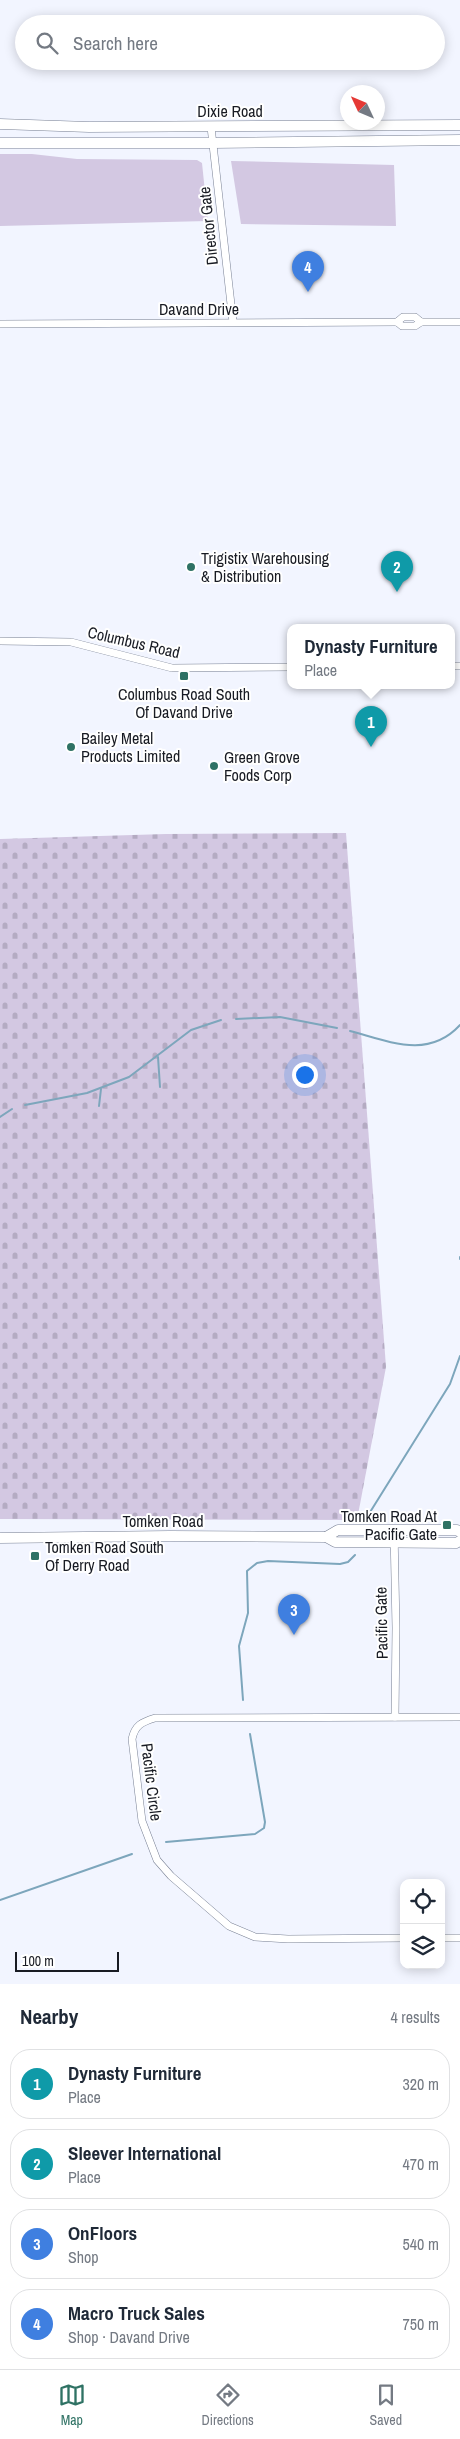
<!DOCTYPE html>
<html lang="en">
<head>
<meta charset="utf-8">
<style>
	body { margin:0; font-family:"Archivo Narrow",sans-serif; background:#f2f2f3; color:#1f2937 }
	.controls { position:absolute; right:15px; bottom:15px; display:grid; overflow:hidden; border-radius:10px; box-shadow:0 2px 12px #0003 }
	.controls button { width:45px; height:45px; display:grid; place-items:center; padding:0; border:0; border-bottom:1px solid #e0e1e3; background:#fff; color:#1f2937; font:25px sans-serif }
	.compass { position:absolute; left:340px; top:85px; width:45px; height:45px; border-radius:50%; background:#fff; box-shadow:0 2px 12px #0003; rotate:314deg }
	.scale { position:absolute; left:15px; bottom:12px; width:104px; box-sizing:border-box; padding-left:5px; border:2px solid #181b23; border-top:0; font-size:14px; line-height:18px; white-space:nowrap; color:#181b23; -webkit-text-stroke:4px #fff; paint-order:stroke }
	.you { position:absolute; left:304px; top:1074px; width:18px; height:18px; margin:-12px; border:4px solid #fff; border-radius:50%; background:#1a73e8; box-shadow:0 0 0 8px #1a73e833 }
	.badge { display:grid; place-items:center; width:32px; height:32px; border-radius:50%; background:#2f7264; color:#fff; font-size:16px; font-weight:700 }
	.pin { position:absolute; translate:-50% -41px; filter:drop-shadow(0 1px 2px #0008) }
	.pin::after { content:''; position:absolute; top:26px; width:18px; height:15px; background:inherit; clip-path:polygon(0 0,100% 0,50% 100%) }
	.popup { position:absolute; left:287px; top:624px; width:168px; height:65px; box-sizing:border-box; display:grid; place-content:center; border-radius:10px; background:#fff; filter:drop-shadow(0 1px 4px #0005); font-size:16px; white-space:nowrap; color:#747a83 }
	.popup b { font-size:19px; color:#1f2937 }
	.popup::after { content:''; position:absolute; left:50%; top:100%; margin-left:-10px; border:10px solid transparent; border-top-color:#fff }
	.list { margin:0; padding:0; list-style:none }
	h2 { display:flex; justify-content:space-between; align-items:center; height:65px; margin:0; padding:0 20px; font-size:21px }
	h2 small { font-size:16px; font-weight:400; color:#747a83 }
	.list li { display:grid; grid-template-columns:32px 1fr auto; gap:15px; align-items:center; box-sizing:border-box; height:70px; margin:0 10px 10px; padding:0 10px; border:1px solid #e0e1e3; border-radius:20px }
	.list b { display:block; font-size:19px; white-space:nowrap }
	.list p { margin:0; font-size:16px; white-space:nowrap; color:#747a83 }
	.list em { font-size:16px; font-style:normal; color:#747a83 }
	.icon { flex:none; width:28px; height:28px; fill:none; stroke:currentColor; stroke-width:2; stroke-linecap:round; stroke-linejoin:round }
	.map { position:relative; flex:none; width:460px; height:1984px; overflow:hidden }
	.search { position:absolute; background:#fff; box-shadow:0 2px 12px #0003; left:15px; right:15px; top:15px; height:55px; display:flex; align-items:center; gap:12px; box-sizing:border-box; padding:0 18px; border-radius:28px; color:#747a83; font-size:19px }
	.sheet { height:385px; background:#fff }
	nav { display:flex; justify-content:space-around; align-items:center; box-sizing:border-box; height:70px; border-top:1px solid #e0e1e3; background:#fff; font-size:14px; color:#747a83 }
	nav a { display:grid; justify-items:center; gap:2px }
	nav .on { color:#2f7264 }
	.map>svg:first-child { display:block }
</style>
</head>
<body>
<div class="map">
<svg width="460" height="1984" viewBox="0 0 460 1984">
	<defs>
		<pattern id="cemetery-stones" width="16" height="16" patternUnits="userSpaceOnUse" patternTransform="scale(1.25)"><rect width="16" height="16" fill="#d3c8e2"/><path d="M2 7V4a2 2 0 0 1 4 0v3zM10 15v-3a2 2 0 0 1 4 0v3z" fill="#b4abc2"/></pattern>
	</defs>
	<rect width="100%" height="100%" fill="#f2f5ff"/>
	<g fill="#d3c8e2">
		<polygon points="0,154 32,154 77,159 197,160 202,163 208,221 0,226"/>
		<polygon points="231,161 394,165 396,226 241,224"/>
	</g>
	<polygon fill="url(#cemetery-stones)" points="346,833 386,1367 357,1520 0,1519 0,839 166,834"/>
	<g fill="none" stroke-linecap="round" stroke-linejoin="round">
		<g stroke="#7da6bc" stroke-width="2">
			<polyline points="236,1019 280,1017 337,1028"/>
			<path d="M350,1031C388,1041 428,1060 460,1025"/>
			<polyline points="158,1057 160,1087"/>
			<polyline points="25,1105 87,1093 129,1077 191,1030 221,1020"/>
			<polyline points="99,1106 101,1089"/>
			<polyline points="0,1117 12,1109"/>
			<polyline points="460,1257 460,1259"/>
			<polyline points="367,1517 450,1384 460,1356"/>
			<polyline points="243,1700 239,1646 248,1613 247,1571 257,1563 268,1561 340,1564 348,1562 355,1555"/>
			<polyline points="166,1842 255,1834 264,1828 265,1822 250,1734"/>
			<polyline points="0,1900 132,1854"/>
		</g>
		<g stroke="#788094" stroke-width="8">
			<g id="minor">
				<polyline points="211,127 233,322"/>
				<polyline points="397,322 402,326 415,326 421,322"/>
				<polyline points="0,324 397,322 403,317 415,317 421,322 460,322"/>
				<polyline points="0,641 71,642 172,668 291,667"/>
				<polyline points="451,666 460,666"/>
				<polyline points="394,1530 396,1628 395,1717"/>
				<path d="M404,1938L288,1939L255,1937L229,1926L171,1876L157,1860L142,1821L132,1739C135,1725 142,1722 155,1718L460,1717"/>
				<polyline points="441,1938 460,1938"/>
			</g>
		</g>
		<g stroke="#788094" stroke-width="11">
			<g id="secondary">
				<polyline points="0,124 89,127 460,125"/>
				<polyline points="0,143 212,143 460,140"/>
				<polyline points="326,1537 338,1530 457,1530 460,1532"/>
				<polyline points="0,1538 170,1536 326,1537 335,1542 456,1543 460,1541"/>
			</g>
		</g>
		<use href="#minor" stroke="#fff" stroke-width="7"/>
		<use href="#secondary" stroke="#fff" stroke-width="10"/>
	</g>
	<g fill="#2f7264" stroke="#fff" stroke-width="2">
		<circle cx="191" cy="567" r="5"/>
		<rect x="179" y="671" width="10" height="10" rx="2.5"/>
		<circle cx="71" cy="747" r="5"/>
		<circle cx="214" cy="766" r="5"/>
		<rect x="442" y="1520" width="10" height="10" rx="2.5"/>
		<rect x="30" y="1551" width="10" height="10" rx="2.5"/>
	</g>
	<g text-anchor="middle" stroke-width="4" stroke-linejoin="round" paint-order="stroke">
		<g font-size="16" fill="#181b23" stroke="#fff">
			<text x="230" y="117">Dixie Road</text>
			<text transform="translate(208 226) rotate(-96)" y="6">Director Gate</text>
			<text x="199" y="315">Davand Drive</text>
			<text transform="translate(134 642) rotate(13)" y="6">Columbus Road</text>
			<text x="163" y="1527">Tomken Road</text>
			<text transform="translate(381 1623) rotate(-91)" y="6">Pacific Gate</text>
			<text transform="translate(152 1782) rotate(83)" y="6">Pacific Circle</text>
		</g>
		<g font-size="16" fill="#181b23" stroke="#fff" text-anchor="start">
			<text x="201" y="564">Trigistix Warehousing<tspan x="201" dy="18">&amp; Distribution</tspan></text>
			<text x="184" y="700" text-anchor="middle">Columbus Road South<tspan x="184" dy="18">Of Davand Drive</tspan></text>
			<text x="81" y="744">Bailey Metal<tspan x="81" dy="18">Products Limited</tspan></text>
			<text x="224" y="763">Green Grove<tspan x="224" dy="18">Foods Corp</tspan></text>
			<text x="437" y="1522" text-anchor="end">Tomken Road At<tspan x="437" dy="18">Pacific Gate</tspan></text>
			<text x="45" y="1553">Tomken Road South<tspan x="45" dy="18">Of Derry Road</tspan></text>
		</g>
	</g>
</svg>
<div class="controls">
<button><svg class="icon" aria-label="locate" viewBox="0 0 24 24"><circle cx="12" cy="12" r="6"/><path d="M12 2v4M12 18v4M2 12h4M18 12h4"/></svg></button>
<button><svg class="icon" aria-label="layers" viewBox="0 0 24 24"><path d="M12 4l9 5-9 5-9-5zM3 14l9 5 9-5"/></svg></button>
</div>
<svg class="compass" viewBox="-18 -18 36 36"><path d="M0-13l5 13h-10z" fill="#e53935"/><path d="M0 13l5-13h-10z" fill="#747a83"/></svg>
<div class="scale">100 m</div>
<div class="you"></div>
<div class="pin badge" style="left:371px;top:747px;background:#0f9aa8">1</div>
<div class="popup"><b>Dynasty Furniture</b>Place</div>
<div class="pin badge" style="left:397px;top:592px;background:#0f9aa8">2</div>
<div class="pin badge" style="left:294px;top:1635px;background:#3f7fe0">3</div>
<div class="pin badge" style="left:308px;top:292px;background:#3f7fe0">4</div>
<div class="search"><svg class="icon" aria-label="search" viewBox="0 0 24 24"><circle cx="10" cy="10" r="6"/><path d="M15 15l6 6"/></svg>Search here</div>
</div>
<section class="sheet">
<h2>Nearby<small>4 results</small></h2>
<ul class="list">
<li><span class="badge" style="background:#0f9aa8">1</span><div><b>Dynasty Furniture</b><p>Place</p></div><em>320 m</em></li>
<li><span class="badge" style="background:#0f9aa8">2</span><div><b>Sleever International</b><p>Place</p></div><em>470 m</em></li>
<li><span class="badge" style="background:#3f7fe0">3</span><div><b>OnFloors</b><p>Shop</p></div><em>540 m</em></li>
<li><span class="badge" style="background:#3f7fe0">4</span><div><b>Macro Truck Sales</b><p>Shop · Davand Drive</p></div><em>750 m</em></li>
</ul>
</section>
<nav>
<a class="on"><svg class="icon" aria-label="map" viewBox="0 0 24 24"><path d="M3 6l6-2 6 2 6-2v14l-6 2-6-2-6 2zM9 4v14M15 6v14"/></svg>Map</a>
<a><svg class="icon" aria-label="directions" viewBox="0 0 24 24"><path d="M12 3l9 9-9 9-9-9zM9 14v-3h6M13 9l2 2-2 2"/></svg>Directions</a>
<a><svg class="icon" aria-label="saved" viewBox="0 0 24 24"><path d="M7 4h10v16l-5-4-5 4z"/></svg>Saved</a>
</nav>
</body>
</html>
